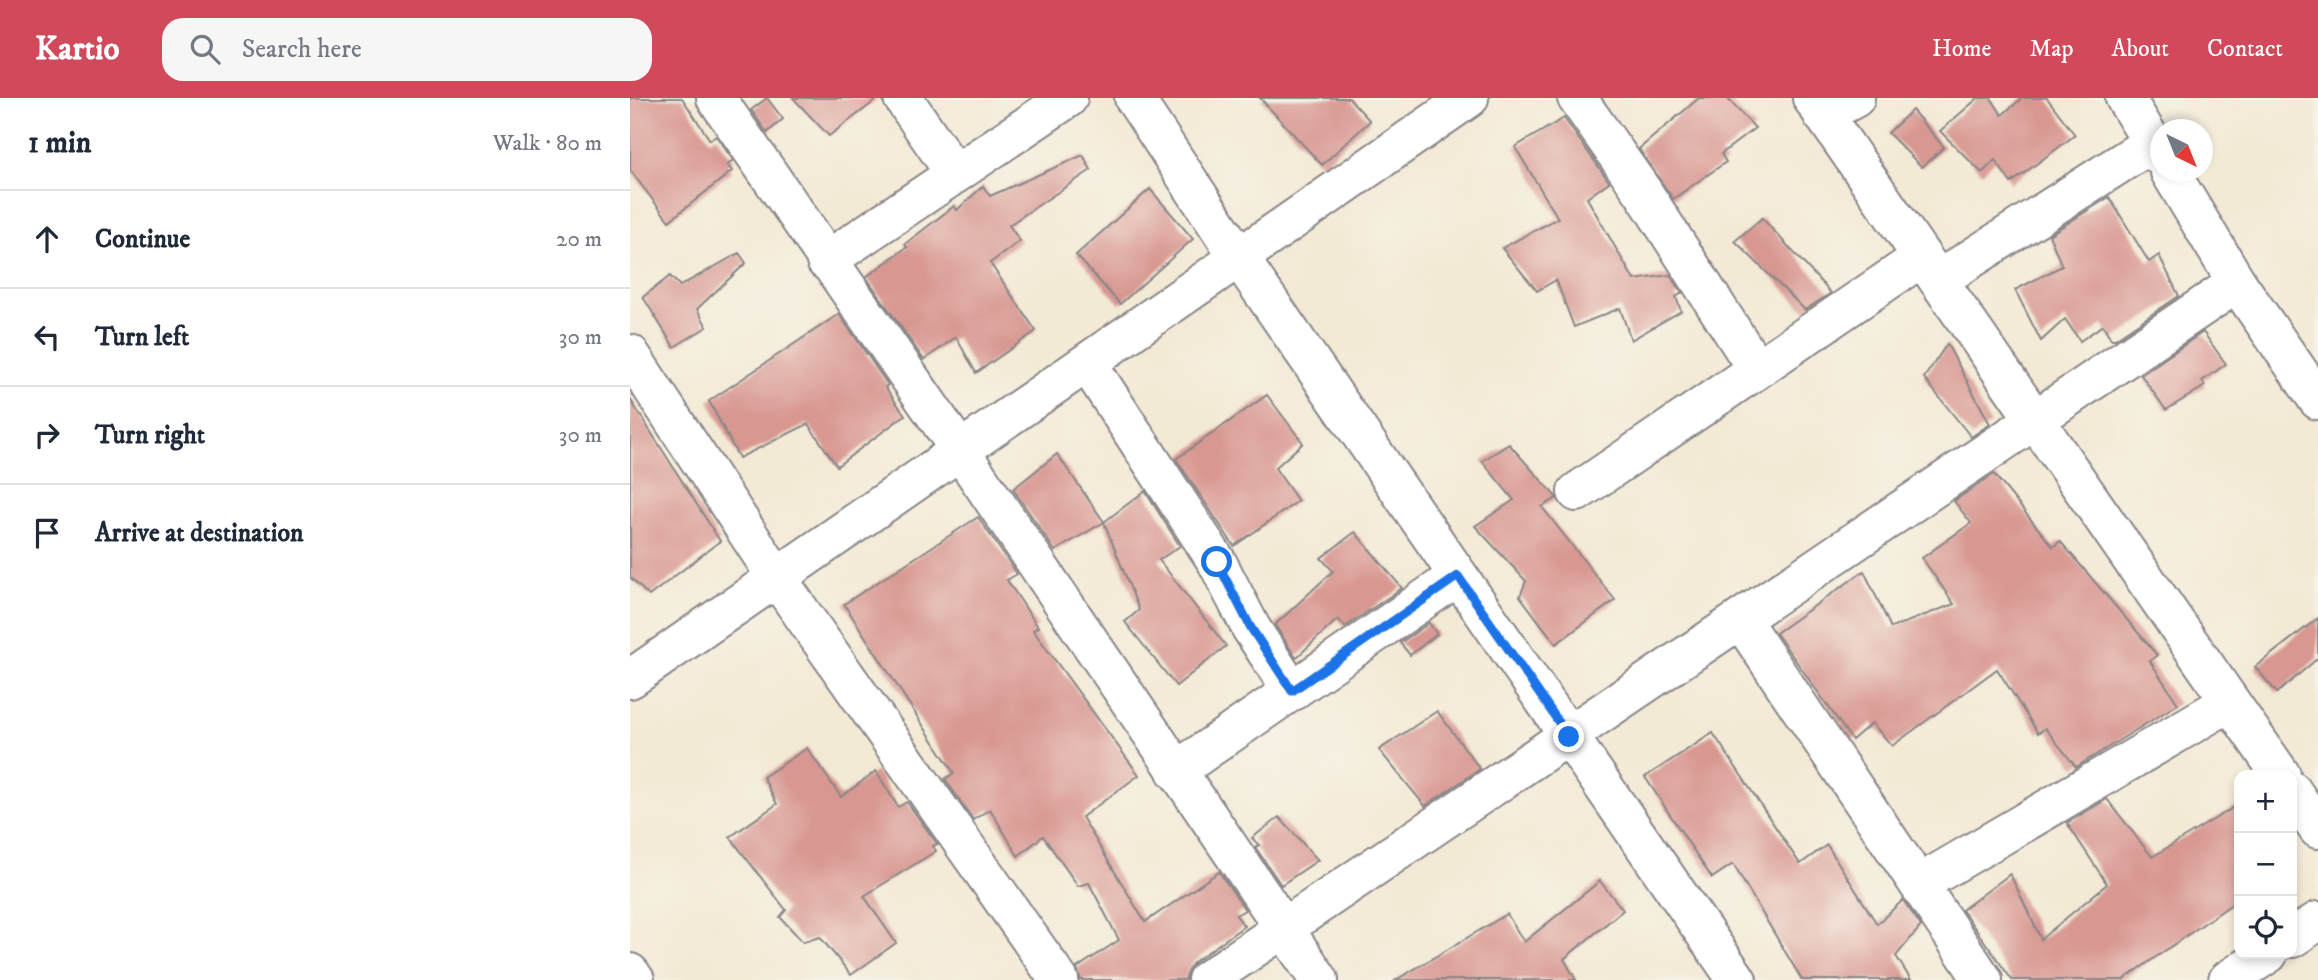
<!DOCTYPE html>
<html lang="en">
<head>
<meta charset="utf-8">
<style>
	body { margin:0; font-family:"IM FELL DW Pica",serif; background:#f6f6f7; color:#1f2937 }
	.controls { position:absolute; right:21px; bottom:21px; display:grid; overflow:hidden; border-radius:14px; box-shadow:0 4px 10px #0003 }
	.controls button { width:63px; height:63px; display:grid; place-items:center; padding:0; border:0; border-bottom:2px solid #e0e1e3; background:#fff; color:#1f2937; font:35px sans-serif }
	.compass { position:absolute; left:1520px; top:21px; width:63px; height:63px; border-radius:50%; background:#fff; box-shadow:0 4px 10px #0003; rotate:137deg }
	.stop { position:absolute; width:21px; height:21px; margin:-16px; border:5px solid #1a73e8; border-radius:50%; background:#fff }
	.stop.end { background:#1a73e8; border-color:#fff; box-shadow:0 2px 7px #0008 }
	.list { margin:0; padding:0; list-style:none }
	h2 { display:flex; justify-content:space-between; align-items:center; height:91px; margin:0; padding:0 28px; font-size:30px }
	h2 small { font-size:23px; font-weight:400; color:#747a83 }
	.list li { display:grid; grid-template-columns:46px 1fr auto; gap:21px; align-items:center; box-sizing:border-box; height:98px; padding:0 28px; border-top:2px solid #e0e1e3 }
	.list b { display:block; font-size:26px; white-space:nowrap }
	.list em { font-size:23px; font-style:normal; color:#747a83 }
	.icon { flex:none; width:38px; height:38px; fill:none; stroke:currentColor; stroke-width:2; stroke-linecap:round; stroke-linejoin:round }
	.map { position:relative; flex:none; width:1688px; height:882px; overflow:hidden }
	header { display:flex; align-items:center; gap:42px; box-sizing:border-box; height:98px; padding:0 35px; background:#d1495b; color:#fff }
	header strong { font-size:33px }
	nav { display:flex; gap:38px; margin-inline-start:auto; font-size:24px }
	.search { width:490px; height:63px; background:#f6f6f7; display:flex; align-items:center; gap:18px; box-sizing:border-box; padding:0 24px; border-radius:21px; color:#747a83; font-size:26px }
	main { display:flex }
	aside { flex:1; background:#fff }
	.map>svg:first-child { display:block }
</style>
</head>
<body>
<header>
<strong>Kartio</strong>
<div class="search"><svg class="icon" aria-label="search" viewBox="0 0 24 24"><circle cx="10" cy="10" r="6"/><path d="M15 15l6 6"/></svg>Search here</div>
<nav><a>Home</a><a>Map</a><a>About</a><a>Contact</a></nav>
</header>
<main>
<aside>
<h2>1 min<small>Walk · 80 m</small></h2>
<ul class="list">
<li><svg class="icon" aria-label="ahead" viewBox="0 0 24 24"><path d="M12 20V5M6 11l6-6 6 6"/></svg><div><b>Continue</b></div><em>20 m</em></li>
<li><svg class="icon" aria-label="left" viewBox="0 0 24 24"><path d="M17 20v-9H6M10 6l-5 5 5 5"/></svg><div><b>Turn left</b></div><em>30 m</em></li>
<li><svg class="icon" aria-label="right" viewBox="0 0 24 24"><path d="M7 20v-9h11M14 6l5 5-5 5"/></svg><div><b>Turn right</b></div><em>30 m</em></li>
<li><svg class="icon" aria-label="arrive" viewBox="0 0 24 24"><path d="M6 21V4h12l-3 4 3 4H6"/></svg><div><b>Arrive at destination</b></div></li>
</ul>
</aside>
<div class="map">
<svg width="1688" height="882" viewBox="0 0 1688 882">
	<rect width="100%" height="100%" fill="#f7f3e8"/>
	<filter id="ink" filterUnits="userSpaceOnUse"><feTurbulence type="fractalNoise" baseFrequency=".0143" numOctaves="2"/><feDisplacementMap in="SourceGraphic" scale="14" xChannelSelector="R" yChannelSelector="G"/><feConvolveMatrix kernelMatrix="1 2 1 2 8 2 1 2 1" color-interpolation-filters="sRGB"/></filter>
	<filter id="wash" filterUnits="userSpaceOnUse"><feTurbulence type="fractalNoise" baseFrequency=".00686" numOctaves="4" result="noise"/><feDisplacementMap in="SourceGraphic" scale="28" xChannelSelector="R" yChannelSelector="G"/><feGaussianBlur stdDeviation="1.57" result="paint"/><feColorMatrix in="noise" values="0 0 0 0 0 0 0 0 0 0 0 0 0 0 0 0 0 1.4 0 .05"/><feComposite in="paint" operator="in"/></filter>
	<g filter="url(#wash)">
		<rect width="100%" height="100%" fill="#f3ead5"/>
		<g id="blocks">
			<g fill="#d89791">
				<polygon points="0,0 52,0 80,42 86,38 103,62 97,67 102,73 39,123 0,72"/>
				<polygon points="137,0 153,21 137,35 121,12"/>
				<polygon points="163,0 249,0 199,38"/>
				<polygon points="630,0 719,0 740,23 692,67"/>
				<polygon points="1069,0 1097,0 1125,30 1091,56 1096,64 1043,101 1009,51"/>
				<polygon points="1348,0 1361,0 1372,17 1392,0 1417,0 1445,37 1381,85 1365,62 1352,75 1310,33"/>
				<polygon points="1282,12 1314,49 1292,69 1258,35"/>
				<polygon points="934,20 979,84 957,100 1004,182 1040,177 1052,195 1046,199 1051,213 1001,242 990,210 944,229 926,182 907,193 872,150 928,120 885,49"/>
				<polygon points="453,57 461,72 379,127 390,143 360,165 406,233 346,275 326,239 294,262 236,179 277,149 275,146 324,108 327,112 353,88 360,98"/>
				<polygon points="520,91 563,141 490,206 446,157"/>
				<polygon points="1479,99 1519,164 1529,157 1549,198 1485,241 1481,241 1473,227 1450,243 1435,221 1411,243 1385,192 1432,168 1419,137"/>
				<polygon points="1132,120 1201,195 1175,212 1105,143"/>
				<polygon points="109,155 116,165 67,211 77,229 44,249 13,199 40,178 50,188"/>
				<polygon points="209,216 258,287 255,289 275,317 207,368 178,326 109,360 79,303"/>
				<polygon points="1573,234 1596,266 1572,283 1575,288 1536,312 1511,277"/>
				<polygon points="1317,246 1360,326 1341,339 1294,280"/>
				<polygon points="637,297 673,345 645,370 668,403 604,448 546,361"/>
				<polygon points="0,301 90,443 19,498 0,479"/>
				<polygon points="879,346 927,400 912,409 985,502 926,546 890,498 896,483 845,428 884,402 852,363"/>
				<polygon points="427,356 474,424 425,453 383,391"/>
				<polygon points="1364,376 1423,449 1430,443 1527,557 1520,563 1548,606 1446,669 1415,630 1408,635 1367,571 1262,648 1242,625 1222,642 1146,535 1234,473 1261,530 1324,506 1292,460 1341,425 1324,403"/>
				<polygon points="515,393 550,448 529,462 596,548 546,588 495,524 509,512 474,424"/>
				<polygon points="348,419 387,476 377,482 408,529 403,532 509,677 452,719 515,824 589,774 615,812 606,817 614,828 564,864 558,872 555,882 451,882 447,870 489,842 459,785 448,788 413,738 388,758 360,711 343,722 315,681 324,675 214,506"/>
				<polygon points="725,434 772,490 715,529 708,521 666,560 645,527 703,473 691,460"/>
				<polygon points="1688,520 1688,560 1647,595 1625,569"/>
				<polygon points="799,525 807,536 780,557 770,545"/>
				<polygon points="807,613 850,671 795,708 749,652"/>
				<polygon points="1083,635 1170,766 1197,747 1247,826 1273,802 1291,828 1266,858 1281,882 1172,882 1103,766 1082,780 1015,679"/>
				<polygon points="177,650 211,699 246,673 268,709 277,704 307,746 303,748 306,753 234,798 266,845 221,877 190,839 173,844 150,819 156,812 100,739 147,706 133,679"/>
				<polygon points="1477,701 1522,759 1609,706 1609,801 1493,882 1382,882 1332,812 1380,776 1411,841 1477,786 1437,725"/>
				<polygon points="649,719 688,762 651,787 625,749 629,747 622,740"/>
				<polygon points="970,783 993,812 934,861 946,882 766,882 877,816 894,844"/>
			</g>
		</g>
	</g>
	<g filter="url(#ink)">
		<use href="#blocks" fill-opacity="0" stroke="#8a8688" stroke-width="2"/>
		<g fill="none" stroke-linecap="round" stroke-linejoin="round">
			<g stroke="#8a8688" stroke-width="42">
				<g id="street">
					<polyline points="86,0 331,354 689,882"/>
					<polyline points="273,0 325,76"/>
					<polyline points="504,0 610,161 1107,882"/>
					<polyline points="947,0 1013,94 1126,270"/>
					<polyline points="1182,0 1651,677"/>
					<polyline points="1495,0 1531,59"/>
					<polyline points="1193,17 1225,0"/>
					<polyline points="1540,74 1607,185 1688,302"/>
					<polyline points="196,163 438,0"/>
					<polyline points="1308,182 1522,45"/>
					<polyline points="0,256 147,480 429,882"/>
					<polyline points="458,266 587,464 621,530 662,593"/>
					<polyline points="947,394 1292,159"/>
					<polyline points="1111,522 1353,882"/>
					<polyline points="0,581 839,0"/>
					<polyline points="546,673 828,478"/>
					<polyline points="1662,693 1688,731"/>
					<polyline points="1289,786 1600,604"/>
					<polyline points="1662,840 1688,823"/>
					<polyline points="0,875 5,882"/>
					<polyline points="577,882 1607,185"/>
					<polyline points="1598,882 1638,856"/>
				</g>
			</g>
			<use href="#street" stroke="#fff" stroke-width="38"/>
		</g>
	</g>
	<g fill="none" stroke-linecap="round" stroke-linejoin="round" filter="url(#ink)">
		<polyline stroke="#1a73e8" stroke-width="9" points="587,464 621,530 662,593 828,478 939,639"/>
	</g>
</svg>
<div class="controls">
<button>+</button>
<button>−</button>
<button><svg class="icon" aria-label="locate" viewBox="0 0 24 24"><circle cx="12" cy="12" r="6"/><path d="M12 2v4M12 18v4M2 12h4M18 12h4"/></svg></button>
</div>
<svg class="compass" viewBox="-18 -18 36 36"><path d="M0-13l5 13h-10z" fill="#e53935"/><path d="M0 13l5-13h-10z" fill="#747a83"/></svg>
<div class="stop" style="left:587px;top:464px"></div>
<div class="stop end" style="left:939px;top:639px"></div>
</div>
</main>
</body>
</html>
